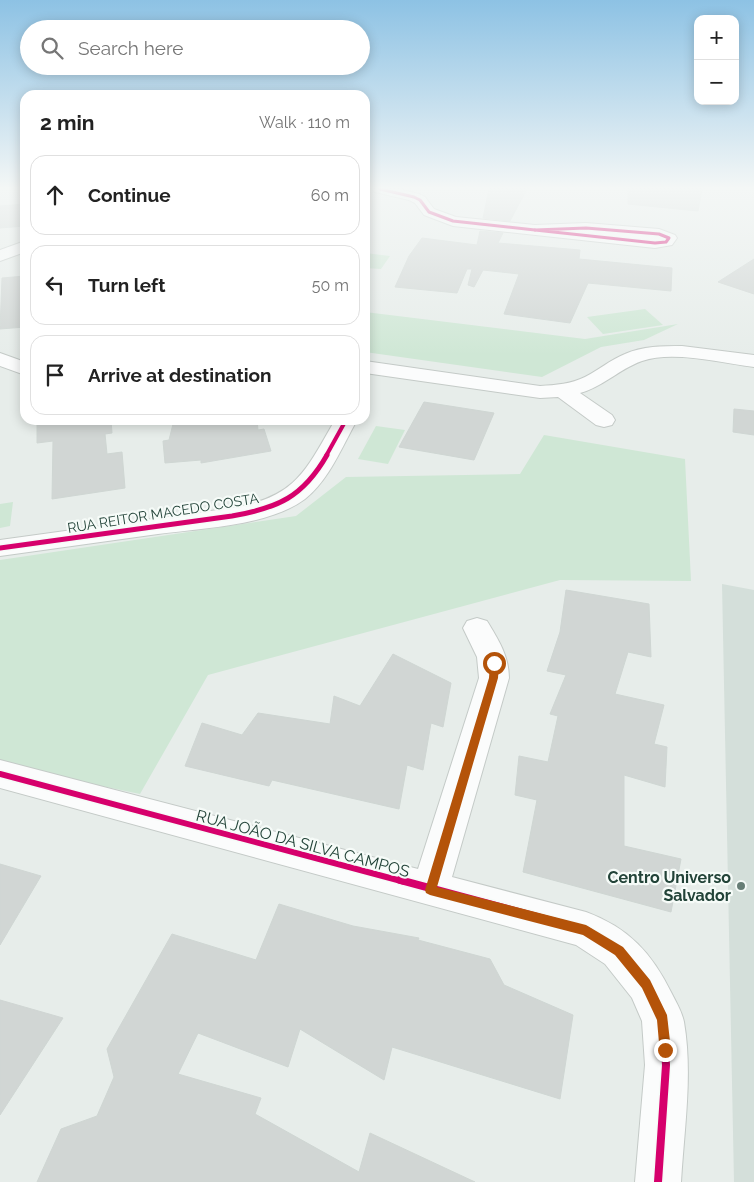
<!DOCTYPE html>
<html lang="en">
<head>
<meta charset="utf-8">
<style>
	body { margin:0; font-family:Raleway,sans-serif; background:#f2f2f2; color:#222 }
	.controls { position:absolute; right:15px; top:15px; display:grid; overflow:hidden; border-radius:10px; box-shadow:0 2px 12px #0003 }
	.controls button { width:45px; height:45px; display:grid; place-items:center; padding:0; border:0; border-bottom:1px solid #e0e0e0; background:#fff; color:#222; font:25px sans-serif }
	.stop { position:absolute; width:15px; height:15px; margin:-11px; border:4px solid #b45309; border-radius:50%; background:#fff }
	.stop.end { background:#b45309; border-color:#fff; box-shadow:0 1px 5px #0008 }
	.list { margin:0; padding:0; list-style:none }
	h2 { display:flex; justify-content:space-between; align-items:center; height:65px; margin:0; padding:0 20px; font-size:21px }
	h2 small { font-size:16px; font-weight:400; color:#767676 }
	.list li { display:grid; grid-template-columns:32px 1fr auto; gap:15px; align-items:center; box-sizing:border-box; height:80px; margin:0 10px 10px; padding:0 10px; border:1px solid #e0e0e0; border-radius:15px }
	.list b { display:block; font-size:19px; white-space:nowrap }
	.list em { font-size:16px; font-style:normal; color:#767676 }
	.icon { flex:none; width:28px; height:28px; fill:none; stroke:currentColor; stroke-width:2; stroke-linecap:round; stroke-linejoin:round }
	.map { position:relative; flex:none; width:754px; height:1182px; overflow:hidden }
	.search { position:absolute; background:#fff; box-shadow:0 2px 12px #0003; left:20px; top:20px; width:350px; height:55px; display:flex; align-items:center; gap:12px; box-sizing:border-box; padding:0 18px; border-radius:28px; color:#767676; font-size:19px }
	.panel { position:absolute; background:#fff; box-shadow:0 2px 12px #0003; left:20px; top:90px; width:350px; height:335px; border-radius:15px }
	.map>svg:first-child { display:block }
</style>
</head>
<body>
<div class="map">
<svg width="754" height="1182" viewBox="0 0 754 1182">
	<rect width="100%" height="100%" fill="#e7edea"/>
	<polygon fill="#d4dfda" points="722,584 754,590 754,1182 734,1182"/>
	<g fill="#cfe7d5">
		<polygon points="365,253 390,256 381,269 365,268"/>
		<polygon points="645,309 663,325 603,334 587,317"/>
		<polygon points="365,312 585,339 678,324 644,340 601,347 542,377 365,352"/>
		<polygon points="376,426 405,430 388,464 358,459"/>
		<polygon points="544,435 685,459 691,581 560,580 208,675 140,794 0,765 0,560 296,516 346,477 520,474"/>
		<polygon points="13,502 10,526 0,528 0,504"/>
	</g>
	<g fill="#d1d6d4" stroke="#cfd6d3">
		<polygon points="489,189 527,189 510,221 483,218"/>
		<polygon points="628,189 702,189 698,211 628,204"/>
		<polygon points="25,204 25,226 0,228 0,206"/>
		<polygon points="480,231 503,233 498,243 580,250 579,259 672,268 671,291 588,283 570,323 504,314 519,274 483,270 474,287 468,285 472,269 467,269 457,293 395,287 409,256 422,238 477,245"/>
		<polygon points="754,259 754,294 718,282"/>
		<polygon points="25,276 25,327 0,329 2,278"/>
		<polygon points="424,402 494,413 474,460 399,447"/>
		<polygon points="734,409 754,411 754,435 733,432"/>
		<polygon points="37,420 111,420 112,433 105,434 107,454 122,452 125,488 52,499 53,441 37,443"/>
		<polygon points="174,420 257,420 258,430 264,429 271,451 201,463 201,460 165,463 163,441 169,440"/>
		<polygon points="566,590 649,604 651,657 628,652 615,694 664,705 654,744 667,747 665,787 624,775 624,846 681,859 671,912 523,872 537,800 515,795 519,756 548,762 558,716 550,714 566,675 547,671 560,632"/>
		<polygon points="393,654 451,683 443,727 431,723 423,770 407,765 399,809 272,780 269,786 185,766 202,723 242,735 258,713 330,724 334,696 360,706"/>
		<polygon points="0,864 41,876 0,945"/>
		<polygon points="279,904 353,926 419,938 418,940 490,959 504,985 573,1015 560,1099 392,1047 384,1080 300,1029 288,1067 198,1033 178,1074 261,1098 255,1114 359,1172 370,1133 475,1182 37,1182 61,1129 97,1116 114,1077 107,1049 172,934 256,960"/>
		<polygon points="0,1000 63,1018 0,1115"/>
	</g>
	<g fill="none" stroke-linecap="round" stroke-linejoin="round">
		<g stroke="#c4cac7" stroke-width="2">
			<g id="minor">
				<polygon points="373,189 399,189 419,194 425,197 434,209 456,217 535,225 586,223 659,229 675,235 677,238 672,245 655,248 453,226 424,215 415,203 409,200 375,192"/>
				<polygon points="25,241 25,252 0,261 0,250"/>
				<path d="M682,346L754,355V367C721,363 673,350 642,361C619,369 603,387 580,393L612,415L615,420L612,425L604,427L596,425L558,397L540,398L365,373V361L540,386C556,385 571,384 585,377C599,370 610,360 625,354C643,346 662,346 682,346Z"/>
				<polygon points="0,353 25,362 25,375 0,366"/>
				<path d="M335,420H357C342,447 329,480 305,499C269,526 202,528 158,534C105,541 53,549 0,556V540L232,508C296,497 305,472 335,420Z"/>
				<path d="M477,618L487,621C498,639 509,656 509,678L452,877L586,912C629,928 652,953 672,994C676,1002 682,1012 684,1022C693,1074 684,1130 681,1182H635L645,1065L642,1021L632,998L605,964L576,945L0,788V760L418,869L479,678L477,657L463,628L467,621Z"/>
			</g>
		</g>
		<use href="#minor" fill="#fbfcfc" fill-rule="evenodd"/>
		<g stroke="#f6fbf8" stroke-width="5">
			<g id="cycleway-far4">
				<polyline points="380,189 414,197 420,200 429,212 453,221 535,230"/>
				<polygon points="586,228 659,234 669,238 666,242 655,243 535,230"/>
			</g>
		</g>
		<g stroke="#f6fbf8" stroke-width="6">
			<polyline id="cycleway-far3" points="326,456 346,420"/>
		</g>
		<g stroke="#f6fbf8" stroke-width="8">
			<path id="cycleway-far2" d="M0,548L232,516C278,508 303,497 327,455"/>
		</g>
		<g stroke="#f6fbf8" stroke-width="9">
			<polyline id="cycleway-far1" points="0,774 405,882"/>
		</g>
		<g stroke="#f6fbf8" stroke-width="11">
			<polyline id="cycleway" points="400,880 586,930 619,951 646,984 663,1020 666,1065 658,1182"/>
		</g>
		<use href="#cycleway-far4" stroke="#d6006c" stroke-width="3"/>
		<use href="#cycleway-far3" stroke="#d6006c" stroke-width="4"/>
		<use href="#cycleway-far2" stroke="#d6006c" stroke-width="5"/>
		<use href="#cycleway-far1" stroke="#d6006c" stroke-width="6"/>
		<use href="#cycleway" stroke="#d6006c" stroke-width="8"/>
	</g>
	<linearGradient id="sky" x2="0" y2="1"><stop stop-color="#8dc2e4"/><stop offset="0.53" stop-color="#f4f7f6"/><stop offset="1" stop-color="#f4f7f6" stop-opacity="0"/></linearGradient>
	<rect width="754" height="355" fill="url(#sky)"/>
	<polygon fill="#b45309" points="494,660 499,663 498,678 437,887 586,925 623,947 650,980 667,1015 671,1050 669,1054 665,1056 660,1054 657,1020 642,988 615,955 583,935 430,895 426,893 425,890 489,678 490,663"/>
	<circle fill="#677e76" stroke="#f6fbf8" stroke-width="2" cx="741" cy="886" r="5"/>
	<g text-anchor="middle" stroke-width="4.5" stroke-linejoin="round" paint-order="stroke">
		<g font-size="14" fill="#224338" stroke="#f6fbf8">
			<text transform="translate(163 513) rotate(-9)" y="5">RUA REITOR MACEDO COSTA</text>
		</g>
		<g font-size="16" fill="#224338" stroke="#f6fbf8">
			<text transform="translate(303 843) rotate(15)" y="6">RUA JOÃO DA SILVA CAMPOS</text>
		</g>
		<g font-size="16" font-weight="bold" fill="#224338" stroke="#f6fbf8" text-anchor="end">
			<text x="731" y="883">Centro Universo<tspan x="731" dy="18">Salvador</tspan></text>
		</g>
	</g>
</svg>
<div class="controls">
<button>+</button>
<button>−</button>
</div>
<div class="stop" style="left:494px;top:663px"></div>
<div class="stop end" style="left:665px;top:1050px"></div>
<div class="search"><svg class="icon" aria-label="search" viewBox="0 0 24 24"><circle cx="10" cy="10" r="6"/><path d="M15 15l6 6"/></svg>Search here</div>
<section class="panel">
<h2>2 min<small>Walk · 110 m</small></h2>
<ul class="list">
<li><svg class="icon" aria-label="ahead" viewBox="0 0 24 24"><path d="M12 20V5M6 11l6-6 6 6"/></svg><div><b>Continue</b></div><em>60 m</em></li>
<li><svg class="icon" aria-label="left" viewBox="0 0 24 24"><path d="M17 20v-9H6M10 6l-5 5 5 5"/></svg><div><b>Turn left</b></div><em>50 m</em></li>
<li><svg class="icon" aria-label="arrive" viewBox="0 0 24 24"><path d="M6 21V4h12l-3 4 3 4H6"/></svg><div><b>Arrive at destination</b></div></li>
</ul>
</section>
</div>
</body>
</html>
